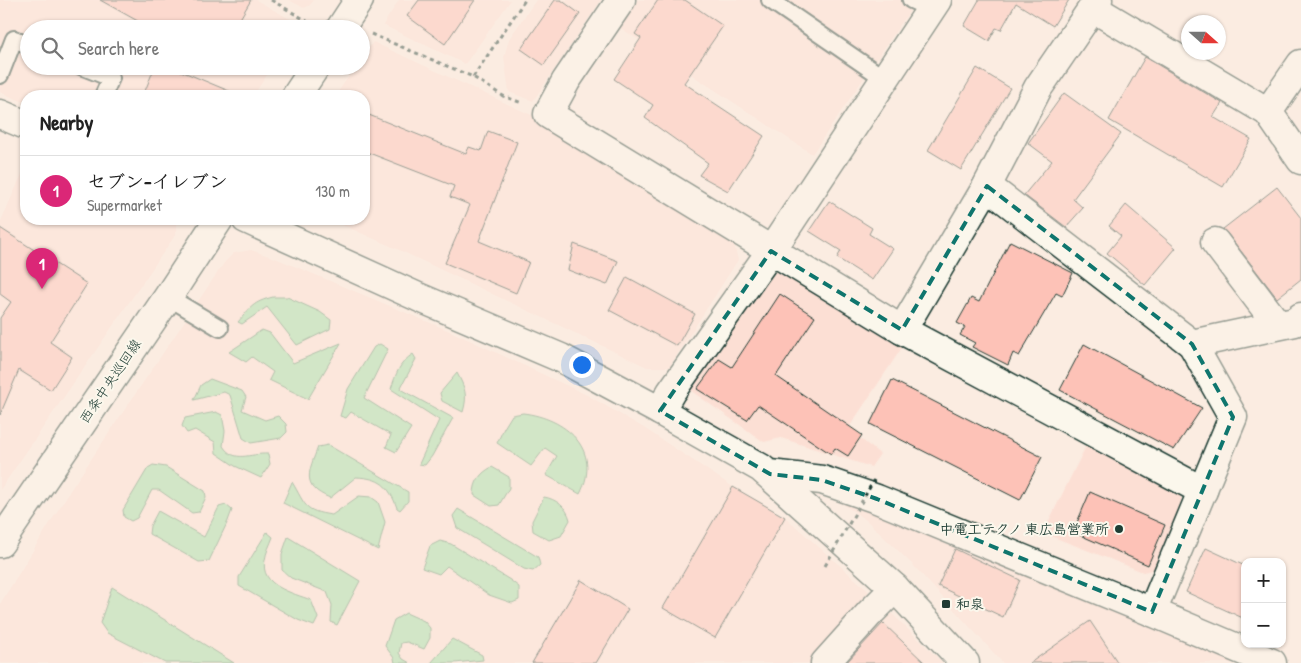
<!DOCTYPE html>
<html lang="en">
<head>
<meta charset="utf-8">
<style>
	body { margin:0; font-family:"Patrick Hand","Klee One",sans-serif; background:#f6f6f6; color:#222 }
	.controls { position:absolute; right:15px; bottom:15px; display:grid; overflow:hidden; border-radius:10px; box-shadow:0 1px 4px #0004 }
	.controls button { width:45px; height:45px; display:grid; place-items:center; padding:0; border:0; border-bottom:1px solid #e0e0e0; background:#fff; color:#222; font:25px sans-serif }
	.compass { position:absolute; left:1181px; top:15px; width:45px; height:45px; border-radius:50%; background:#fff; box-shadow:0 1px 4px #0004; rotate:111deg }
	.you { position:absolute; left:581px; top:364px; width:18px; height:18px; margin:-12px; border:4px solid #fff; border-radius:50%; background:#1a73e8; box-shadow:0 0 0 8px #1a73e833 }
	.badge { display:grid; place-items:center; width:32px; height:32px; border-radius:50%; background:#db2777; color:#fff; font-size:16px; font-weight:700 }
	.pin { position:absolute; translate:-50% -41px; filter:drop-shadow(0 1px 2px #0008) }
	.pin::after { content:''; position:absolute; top:26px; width:18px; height:15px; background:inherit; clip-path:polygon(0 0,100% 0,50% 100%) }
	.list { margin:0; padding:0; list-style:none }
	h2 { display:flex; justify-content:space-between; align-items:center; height:65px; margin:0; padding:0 20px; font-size:21px }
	h2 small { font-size:16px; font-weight:400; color:#767676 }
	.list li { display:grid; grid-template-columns:32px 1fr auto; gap:15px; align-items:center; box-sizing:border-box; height:70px; padding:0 20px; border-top:1px solid #e0e0e0 }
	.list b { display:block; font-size:19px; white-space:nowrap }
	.list p { margin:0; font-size:16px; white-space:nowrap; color:#767676 }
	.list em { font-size:16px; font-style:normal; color:#767676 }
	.icon { flex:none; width:28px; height:28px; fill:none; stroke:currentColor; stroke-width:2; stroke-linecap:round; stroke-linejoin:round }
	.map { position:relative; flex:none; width:1301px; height:663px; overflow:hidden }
	.search { position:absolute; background:#fff; box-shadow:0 1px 4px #0004; left:20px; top:20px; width:350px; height:55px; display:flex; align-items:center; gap:12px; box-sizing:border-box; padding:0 18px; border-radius:28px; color:#767676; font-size:19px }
	.panel { position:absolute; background:#fff; box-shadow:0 1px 4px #0004; left:20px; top:90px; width:350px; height:135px; border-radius:20px }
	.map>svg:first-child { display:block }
</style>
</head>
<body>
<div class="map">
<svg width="1301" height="663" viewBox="0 0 1301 663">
	<rect width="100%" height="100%" fill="#fbece1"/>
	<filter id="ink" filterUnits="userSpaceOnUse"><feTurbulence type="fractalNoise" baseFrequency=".02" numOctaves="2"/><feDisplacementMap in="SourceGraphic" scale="10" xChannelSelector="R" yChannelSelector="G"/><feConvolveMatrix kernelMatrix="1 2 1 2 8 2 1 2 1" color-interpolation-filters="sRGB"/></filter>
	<g filter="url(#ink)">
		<g fill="#fcdfd4">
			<polygon points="0,0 256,0 297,23 297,28 29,29 29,66 273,66 253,96 26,96 26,103 0,92"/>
			<polygon points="289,0 314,0 310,5 304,8"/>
			<polygon points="399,0 511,0 465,64 383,25"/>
			<polygon points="536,0 601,0 533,101 509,92 504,57 509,39"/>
			<polygon points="638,0 917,0 812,154 619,27"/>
			<polygon points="373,42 553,125 733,241 738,260 669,367 647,367 395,248 329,219 364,219 364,96 335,96 356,66 361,66 361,59"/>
			<polygon points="26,165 26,219 174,219 176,222 176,234 0,490 0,223"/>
			<polygon points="251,250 275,258 452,332 587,395 644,428 733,487 785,517 864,587 943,663 0,663 0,604 71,489 224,263 234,253"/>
			<polygon points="785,271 905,343 848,429 880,454 871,467 781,438 764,442 687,388 767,273"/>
			<polygon points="1089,440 1178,490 1184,505 1156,569 1143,572 1043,533"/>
			<polygon points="841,497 1257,663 1003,663 912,564 866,520 840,502"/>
		</g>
		<g fill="#a0dea6" stroke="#608e6d">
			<path d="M273,297H287L320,312L331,320L330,329L297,345L267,307L242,324L238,322C251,307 253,302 273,297Z"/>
			<polygon points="262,330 270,333 293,363 341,343 308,399 269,380 273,372 252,357 246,362 229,352"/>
			<polygon points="380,344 388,349 364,398 411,428 396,452 386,447 391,435 351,412 346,418 340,416 348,389 374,347"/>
			<path d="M413,354L416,359L400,389L453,418L432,456L425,465L419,464L439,420L391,389C396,374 399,363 413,354Z"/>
			<path d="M457,373C465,388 468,395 463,412L442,401L440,393Z"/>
			<polygon points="210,379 242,391 246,397 242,410 265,420 278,416 286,424 287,432 281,438 251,443 243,438 230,395 224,392 194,400 201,385"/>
			<path d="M216,412L222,415L225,431L223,446C235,464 249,453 268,454L270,464L261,478L235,466L216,453L215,442L195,430L187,433L182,426L185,418Z"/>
			<path d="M523,413C565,418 603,449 580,494L546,475L557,456L545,448L531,466L497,443L504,428L512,415Z"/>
			<path d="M328,445L408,492V501L400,510L397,508C389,485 380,478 356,477L330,498C300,486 309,471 318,447Z"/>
			<polygon points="153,465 166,467 205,491 206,497 199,512 192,513 159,490 152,490 137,518 131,521 124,517 123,510 148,468"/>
			<path d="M492,467L509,477V488L499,505L491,506L474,495C474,482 480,473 492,467Z"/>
			<path d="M292,482C306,505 303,511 332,515L359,496L371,497L378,502L385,522L378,550L283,503Z"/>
			<path d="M544,497C556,499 567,507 570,520L561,536L549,540L533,531L532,521Z"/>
			<polygon points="226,505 232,510 228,521 209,561 199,562 149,534 150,526 158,511 204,537 219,507"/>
			<polygon points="458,509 538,557 540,565 533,571 524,569 457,528 453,516"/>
			<path d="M267,532L273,537C270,545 266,552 265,560C259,586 293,593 311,600L318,618L314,626L298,620L239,586V577Z"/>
			<polygon points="288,537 360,581 337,625 331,622 332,605 327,592 291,578 282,570 282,554"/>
			<polygon points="440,541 451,544 510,580 519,587 519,600 512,603 489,595 447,566 439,574 422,568 430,546"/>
			<polygon points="112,587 234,663 165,663 107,633 100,623"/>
			<polygon points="406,613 424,621 430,628 430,638 424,649 407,642 401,643 399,653 403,659 410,663 395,663 394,658 385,646 394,620"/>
			<polygon points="452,639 482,655 483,660 455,663 431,663"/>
		</g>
		<g fill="#fdc2b7" stroke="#1f3d34">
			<polygon points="100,0 251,0 234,29 152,29"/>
			<polygon points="419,0 475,0 445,44 407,16"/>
			<polygon points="555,0 561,0 580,14 544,65 521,49"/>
			<polygon points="658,0 685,0 723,26 684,83 764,136 728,191 699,175 708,163 645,118 653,105 614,79 641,38 635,34"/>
			<polygon points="979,0 1069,0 1053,26 1016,3 1001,30 996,28 989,41 964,26"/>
			<polygon points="1145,57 1222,103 1213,117 1251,139 1223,187 1109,120"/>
			<polygon points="155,66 169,66 241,96 143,96"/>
			<polygon points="977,68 1010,88 961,170 928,150"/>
			<polygon points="1064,93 1121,134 1073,199 1083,208 1066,227 1024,195 1052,161 1028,143"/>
			<polygon points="364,113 466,154 469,147 481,151 488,131 517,142 479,241 529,262 516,293 445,263 470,205 450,197 454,186 364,151"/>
			<polygon points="1277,187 1301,218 1301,279 1277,298 1227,233 1223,229"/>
			<polygon points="829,201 872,228 869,234 893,249 872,280 837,258 841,251 809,231"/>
			<polygon points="1126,205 1176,248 1145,285 1107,253 1121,236 1109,226"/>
			<polygon points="0,228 87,284 50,342 72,357 51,390 19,370 0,415 0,318 11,302 0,294"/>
			<polygon points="1010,241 1073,273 1062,296 1056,293 1019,356 1013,353 1008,365 972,347 975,343 960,335 965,327 957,323 971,298 979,302"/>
			<polygon points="574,244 618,261 607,285 568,270"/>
			<polygon points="627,277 695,314 677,346 609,310"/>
			<polygon points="780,294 815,317 776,376 862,435 848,456 835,448 831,454 758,405 747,420 697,389 719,359 732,367"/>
			<polygon points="1084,344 1202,408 1174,450 1060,390"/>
			<polygon points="892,380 1042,457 1020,500 870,424"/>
			<polygon points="733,487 785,517 715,638 663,608"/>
			<polygon points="1090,492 1165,525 1148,565 1073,532"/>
			<polygon points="1206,548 1245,566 1245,619 1186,592"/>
			<polygon points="955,549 1020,580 1003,617 938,586"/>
			<polygon points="581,580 628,609 596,663 532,663"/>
			<polygon points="1090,621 1118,663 1030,663"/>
			<polygon points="883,623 925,663 846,663"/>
		</g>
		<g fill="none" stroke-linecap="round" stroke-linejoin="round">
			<g stroke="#1f3d34" stroke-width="20">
				<g id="lane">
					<polyline points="770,0 885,79"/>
					<polyline points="911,0 931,9"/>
					<polyline points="81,66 111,78 103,96"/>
					<polyline points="0,75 14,39 29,45"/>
					<polyline points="168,297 220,328"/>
				</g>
			</g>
			<g stroke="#1f3d34" stroke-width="31">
				<g id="street">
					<polyline points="621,0 566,81 548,114 902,330 1203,491"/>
					<polyline points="1093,8 1268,112 1301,160"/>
					<polyline points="1268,112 1301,64"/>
					<polyline points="987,186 1192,344 1233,417 1152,612"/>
					<polyline points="1215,242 1278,325"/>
					<polyline points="902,330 987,186 1038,88 1098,0"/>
					<polyline points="1192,344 1295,322 1301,317"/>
					<polyline points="660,411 671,392 771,251 937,0"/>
					<polyline points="770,474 822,480 877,499 1152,612 1272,663"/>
					<polyline points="825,663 869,614 895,588"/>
				</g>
			</g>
			<g stroke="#1f3d34" stroke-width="31">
				<g id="secondary">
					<polyline points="340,29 359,0"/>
					<polyline points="296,96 316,66"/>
					<polyline points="0,114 26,125"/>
					<polyline points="246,219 418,297 561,358 660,411 761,468 895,588 965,663"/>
					<polyline points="0,543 168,297 219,219"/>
				</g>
			</g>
			<g stroke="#1f3d34" stroke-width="3" stroke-dasharray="4 4" stroke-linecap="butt">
				<polyline points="271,0 307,21"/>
				<polyline points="371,34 473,77 503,96 522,103"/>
				<polyline points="473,77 525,0"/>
			</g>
			<use href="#lane" stroke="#fbf7ec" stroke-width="16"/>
			<use href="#street" stroke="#fbf7ec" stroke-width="28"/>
			<use href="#secondary" stroke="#fbf7ec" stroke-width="28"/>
			<polyline stroke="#1f3d34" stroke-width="3" stroke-dasharray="4 4" stroke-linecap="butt" points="825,566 874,480"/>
		</g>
	</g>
	<path d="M0 0H1301V663H0ZM987,186L1192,344L1233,417L1152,612L877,499L822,480L770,474L660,411L771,251L902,330Z" fill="#fbece1" fill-opacity=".55" fill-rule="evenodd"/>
	<path fill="none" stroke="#0f766e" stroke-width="4" stroke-dasharray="10 6" stroke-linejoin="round" d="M987,186L1192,344L1233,417L1152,612L877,499L822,480L770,474L660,411L771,251L902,330Z"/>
	<g fill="#1f3d34" stroke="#fbf7ec" stroke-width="2">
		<circle cx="1119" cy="529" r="5"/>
		<rect x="941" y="599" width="10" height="10" rx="2.5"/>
	</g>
	<g text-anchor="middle" stroke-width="4" stroke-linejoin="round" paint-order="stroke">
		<g font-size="14" fill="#1f3d34" stroke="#fbf7ec">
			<text transform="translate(110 381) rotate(-56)" y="5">西条中央巡回線</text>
		</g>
		<g font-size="14" font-weight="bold" fill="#1f3d34" stroke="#fbf7ec" text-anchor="end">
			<text x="1109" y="534">中電工テクノ 東広島営業所</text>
			<text x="956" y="609" text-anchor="start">和泉</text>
		</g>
	</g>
</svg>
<div class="controls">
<button>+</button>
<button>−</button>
</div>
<svg class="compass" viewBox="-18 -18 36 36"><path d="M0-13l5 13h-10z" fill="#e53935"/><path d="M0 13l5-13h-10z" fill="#767676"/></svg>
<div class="you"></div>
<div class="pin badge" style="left:42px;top:289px">1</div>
<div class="search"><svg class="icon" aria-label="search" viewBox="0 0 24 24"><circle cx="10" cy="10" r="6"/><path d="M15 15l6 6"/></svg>Search here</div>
<section class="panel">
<h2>Nearby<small></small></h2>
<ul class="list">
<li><span class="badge">1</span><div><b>セブン-イレブン</b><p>Supermarket</p></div><em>130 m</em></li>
</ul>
</section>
</div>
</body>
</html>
